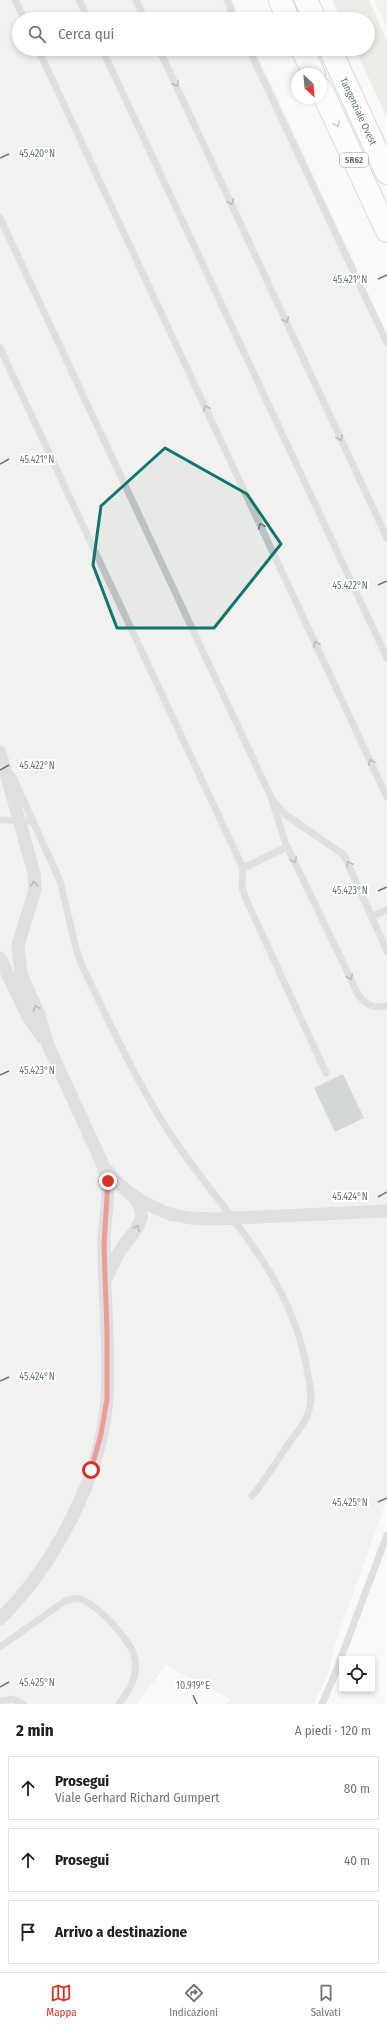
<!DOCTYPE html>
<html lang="it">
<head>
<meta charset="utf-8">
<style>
	body { margin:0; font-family:"Fira Sans Condensed",sans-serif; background:#f2f2f2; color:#202124 }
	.controls { position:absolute; right:12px; bottom:12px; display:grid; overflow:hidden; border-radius:0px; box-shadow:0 2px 6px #0003 }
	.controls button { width:36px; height:36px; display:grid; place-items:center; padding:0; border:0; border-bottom:1px solid #e0e0e0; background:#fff; color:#202124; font:20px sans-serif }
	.compass { position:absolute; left:291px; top:68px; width:36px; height:36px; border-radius:50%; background:#fff; box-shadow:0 2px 6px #0003; rotate:154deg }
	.stop { position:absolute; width:12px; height:12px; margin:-9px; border:3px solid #d93025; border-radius:50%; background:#fff }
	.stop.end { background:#d93025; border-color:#fff; box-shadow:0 1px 4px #0008 }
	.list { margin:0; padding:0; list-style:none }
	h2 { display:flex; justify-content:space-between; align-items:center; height:52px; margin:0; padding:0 16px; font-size:17px }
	h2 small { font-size:13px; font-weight:400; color:#757577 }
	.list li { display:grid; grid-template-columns:26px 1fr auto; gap:12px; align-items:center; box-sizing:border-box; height:64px; margin:0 8px 8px; padding:0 8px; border:1px solid #e0e0e0; border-radius:0px }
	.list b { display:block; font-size:15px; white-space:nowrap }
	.list p { margin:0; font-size:13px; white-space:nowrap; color:#757577 }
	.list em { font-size:13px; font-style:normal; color:#757577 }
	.icon { flex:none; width:22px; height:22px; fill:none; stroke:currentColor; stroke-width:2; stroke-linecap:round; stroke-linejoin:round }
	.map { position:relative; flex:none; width:387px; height:1704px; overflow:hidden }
	.search { position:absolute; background:#fff; box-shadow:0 2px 6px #0003; left:12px; right:12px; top:12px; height:44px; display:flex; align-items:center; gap:10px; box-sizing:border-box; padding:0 14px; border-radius:22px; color:#757577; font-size:15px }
	.sheet { height:268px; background:#fff }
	nav { display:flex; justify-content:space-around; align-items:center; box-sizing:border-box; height:56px; border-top:1px solid #e0e0e0; background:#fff; font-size:11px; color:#757577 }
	nav a { display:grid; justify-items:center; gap:2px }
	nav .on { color:#d93025 }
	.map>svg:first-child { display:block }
</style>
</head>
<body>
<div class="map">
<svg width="387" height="1704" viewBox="0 0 387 1704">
	<rect width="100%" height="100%" fill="#f9f9f7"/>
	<g fill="#e7e9e7">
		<polygon points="0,0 233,0 241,19 19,19 19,49 255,49 387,334 387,1499 336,1641 326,1678 314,1704 226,1704 230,1699 166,1665 137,1704 0,1704"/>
		<polygon points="374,0 387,0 387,28"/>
	</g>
	<polygon fill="#daddd7" points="332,0 369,0 387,40 387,118 355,49 368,49 368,19 341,19"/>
	<polygon fill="#a4aeb1" points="343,1074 364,1118 335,1132 314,1088"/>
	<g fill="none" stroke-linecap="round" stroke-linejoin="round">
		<g stroke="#b2b7b9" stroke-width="24">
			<g id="highway">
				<polyline points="280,0 288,19"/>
				<polyline points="306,0 315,19"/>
				<polyline points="302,49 314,74"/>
				<polyline points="330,49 387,173"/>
				<polyline points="321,89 387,231"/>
			</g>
		</g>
		<g stroke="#bcc2c4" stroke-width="7">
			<polyline points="15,0 24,19"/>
			<polyline points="79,0 88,19"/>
			<polyline points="136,0 145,19"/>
			<polyline points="227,0 235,19"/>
			<polyline points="38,49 387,797"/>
			<polyline points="102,49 387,658"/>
			<polyline points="159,49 387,538"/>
			<polyline points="249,49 387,343"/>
			<path d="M0,218L271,797L285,842L359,996C367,1005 374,1009 387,1006"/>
			<polyline points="0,348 243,868 287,847"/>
			<path d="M12,775L60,881L76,948L82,966C109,1021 134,1077 167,1129C218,1208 287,1267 306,1364C308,1377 313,1393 310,1406C308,1420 297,1432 289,1443C277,1461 266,1479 252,1496"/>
			<polyline points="273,801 286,815 344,855 387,951"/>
			<polyline points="0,820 33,821"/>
			<polyline points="243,868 242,887 245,897 326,1073"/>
			<polyline points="372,916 387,910"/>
			<path d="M0,1647L65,1601C70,1599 74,1598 80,1599C97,1604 132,1641 135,1659C138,1676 129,1691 119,1704"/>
			<polyline points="0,1701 13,1699 23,1704"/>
			<polyline points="322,1704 333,1679 387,1535"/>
		</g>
		<g stroke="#bcc2c4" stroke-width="13">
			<path d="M0,752L34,873L35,890L18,945L21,974L38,1012L48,1045L102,1163C114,1192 103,1217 104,1247C104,1297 110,1347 107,1397C102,1476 55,1564 0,1619"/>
			<polyline points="0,958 28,1017 42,1037"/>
			<path d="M107,1170C122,1192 146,1205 170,1214"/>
			<path d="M106,1279C111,1268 115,1258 122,1248C136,1228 153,1217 131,1194"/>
		</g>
		<use href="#highway" stroke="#fff" stroke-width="22"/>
		<polyline stroke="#bcc2c4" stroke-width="13" points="170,1214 189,1218 216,1219 387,1211"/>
	</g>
	<defs><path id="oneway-chevron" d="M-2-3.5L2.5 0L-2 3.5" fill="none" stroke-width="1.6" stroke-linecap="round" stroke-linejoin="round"/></defs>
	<g stroke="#66787e">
		<use href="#oneway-chevron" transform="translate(176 84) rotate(65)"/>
		<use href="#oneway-chevron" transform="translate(231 202) rotate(65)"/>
		<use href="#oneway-chevron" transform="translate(286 320) rotate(65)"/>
		<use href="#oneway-chevron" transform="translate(206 408) rotate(-115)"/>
		<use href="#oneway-chevron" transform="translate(340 438) rotate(65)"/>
		<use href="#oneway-chevron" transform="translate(261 526) rotate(-115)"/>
		<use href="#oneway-chevron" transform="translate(316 644) rotate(-115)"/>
		<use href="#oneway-chevron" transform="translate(371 762) rotate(-115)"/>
		<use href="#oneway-chevron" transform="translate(294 860) rotate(64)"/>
		<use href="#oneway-chevron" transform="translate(349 864) rotate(-116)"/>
		<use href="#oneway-chevron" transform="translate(34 884) rotate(-93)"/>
		<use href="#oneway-chevron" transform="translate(350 977) rotate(64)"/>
		<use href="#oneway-chevron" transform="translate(36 1008) rotate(-114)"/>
		<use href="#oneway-chevron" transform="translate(137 1228) rotate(-59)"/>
	</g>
	<use stroke="#94a0a5" href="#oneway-chevron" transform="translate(337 124) rotate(65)"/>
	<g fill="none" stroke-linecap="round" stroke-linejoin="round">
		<polyline stroke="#d93025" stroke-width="5" points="91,1470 101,1434 107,1399 107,1332 104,1245 108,1181"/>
	</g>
	<path d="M0 0H387V1704H0ZM165,448L247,494L281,544L214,628H117L93,565L101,506Z" fill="#f9f9f7" fill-opacity=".55" fill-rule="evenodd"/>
	<path fill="none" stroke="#0f766e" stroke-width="3" stroke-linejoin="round" d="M165,448L247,494L281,544L214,628H117L93,565L101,506Z"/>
	<path fill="none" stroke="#66787e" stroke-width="1.5" d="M0,158L9,154M378,279L387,275M0,464L9,459M378,585L387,581M0,770L9,765M378,891L387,887M0,1075L9,1071M378,1197L387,1192M0,1381L9,1377M378,1502L387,1498M0,1687L9,1682M193,1695L197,1704"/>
	<g text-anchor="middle" stroke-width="4" stroke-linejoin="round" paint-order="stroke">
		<rect fill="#fff" stroke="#94a0a5" stroke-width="1" x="340" y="153" width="28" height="14" rx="3"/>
		<g font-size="9" font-weight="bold" fill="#66787e">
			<text x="354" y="163">SR62</text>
		</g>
		<g font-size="10" fill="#66787e" stroke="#fff">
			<text transform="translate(359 111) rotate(65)" y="4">Tangenziale Ovest</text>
		</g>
	</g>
	<g font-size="10" text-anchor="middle" fill="#66787e" stroke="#fff" stroke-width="4" stroke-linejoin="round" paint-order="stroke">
		<text x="37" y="157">45.420°N</text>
		<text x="350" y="283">45.421°N</text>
		<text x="37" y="463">45.421°N</text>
		<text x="350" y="589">45.422°N</text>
		<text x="37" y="769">45.422°N</text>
		<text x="350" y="894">45.423°N</text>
		<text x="37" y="1074">45.423°N</text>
		<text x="350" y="1200">45.424°N</text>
		<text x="37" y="1380">45.424°N</text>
		<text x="350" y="1506">45.425°N</text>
		<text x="37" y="1686">45.425°N</text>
		<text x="193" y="1689">10.919°E</text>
	</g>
</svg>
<div class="controls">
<button><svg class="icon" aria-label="locate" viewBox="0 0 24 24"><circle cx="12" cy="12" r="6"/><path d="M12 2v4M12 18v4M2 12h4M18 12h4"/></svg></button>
</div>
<svg class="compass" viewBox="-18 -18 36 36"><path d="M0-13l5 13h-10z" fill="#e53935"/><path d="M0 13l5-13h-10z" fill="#757577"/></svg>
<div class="stop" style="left:91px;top:1470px"></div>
<div class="stop end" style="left:108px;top:1181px"></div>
<div class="search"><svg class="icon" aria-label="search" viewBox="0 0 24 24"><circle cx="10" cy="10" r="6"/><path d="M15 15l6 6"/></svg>Cerca qui</div>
</div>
<section class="sheet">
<h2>2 min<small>A piedi · 120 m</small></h2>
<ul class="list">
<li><svg class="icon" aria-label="ahead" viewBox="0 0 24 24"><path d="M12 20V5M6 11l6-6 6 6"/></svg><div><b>Prosegui</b><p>Viale Gerhard Richard Gumpert</p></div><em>80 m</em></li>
<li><svg class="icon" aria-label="ahead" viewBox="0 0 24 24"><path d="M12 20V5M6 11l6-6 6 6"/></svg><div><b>Prosegui</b></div><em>40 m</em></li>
<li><svg class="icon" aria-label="arrive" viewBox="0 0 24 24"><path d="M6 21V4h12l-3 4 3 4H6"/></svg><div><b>Arrivo a destinazione</b></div></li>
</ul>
</section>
<nav>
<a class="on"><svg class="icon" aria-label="map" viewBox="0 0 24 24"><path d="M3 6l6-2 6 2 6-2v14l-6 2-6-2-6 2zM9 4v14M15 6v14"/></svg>Mappa</a>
<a><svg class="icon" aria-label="directions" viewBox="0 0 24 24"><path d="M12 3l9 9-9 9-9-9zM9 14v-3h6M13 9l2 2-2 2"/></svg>Indicazioni</a>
<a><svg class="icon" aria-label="saved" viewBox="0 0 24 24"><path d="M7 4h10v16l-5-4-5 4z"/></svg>Salvati</a>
</nav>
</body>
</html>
